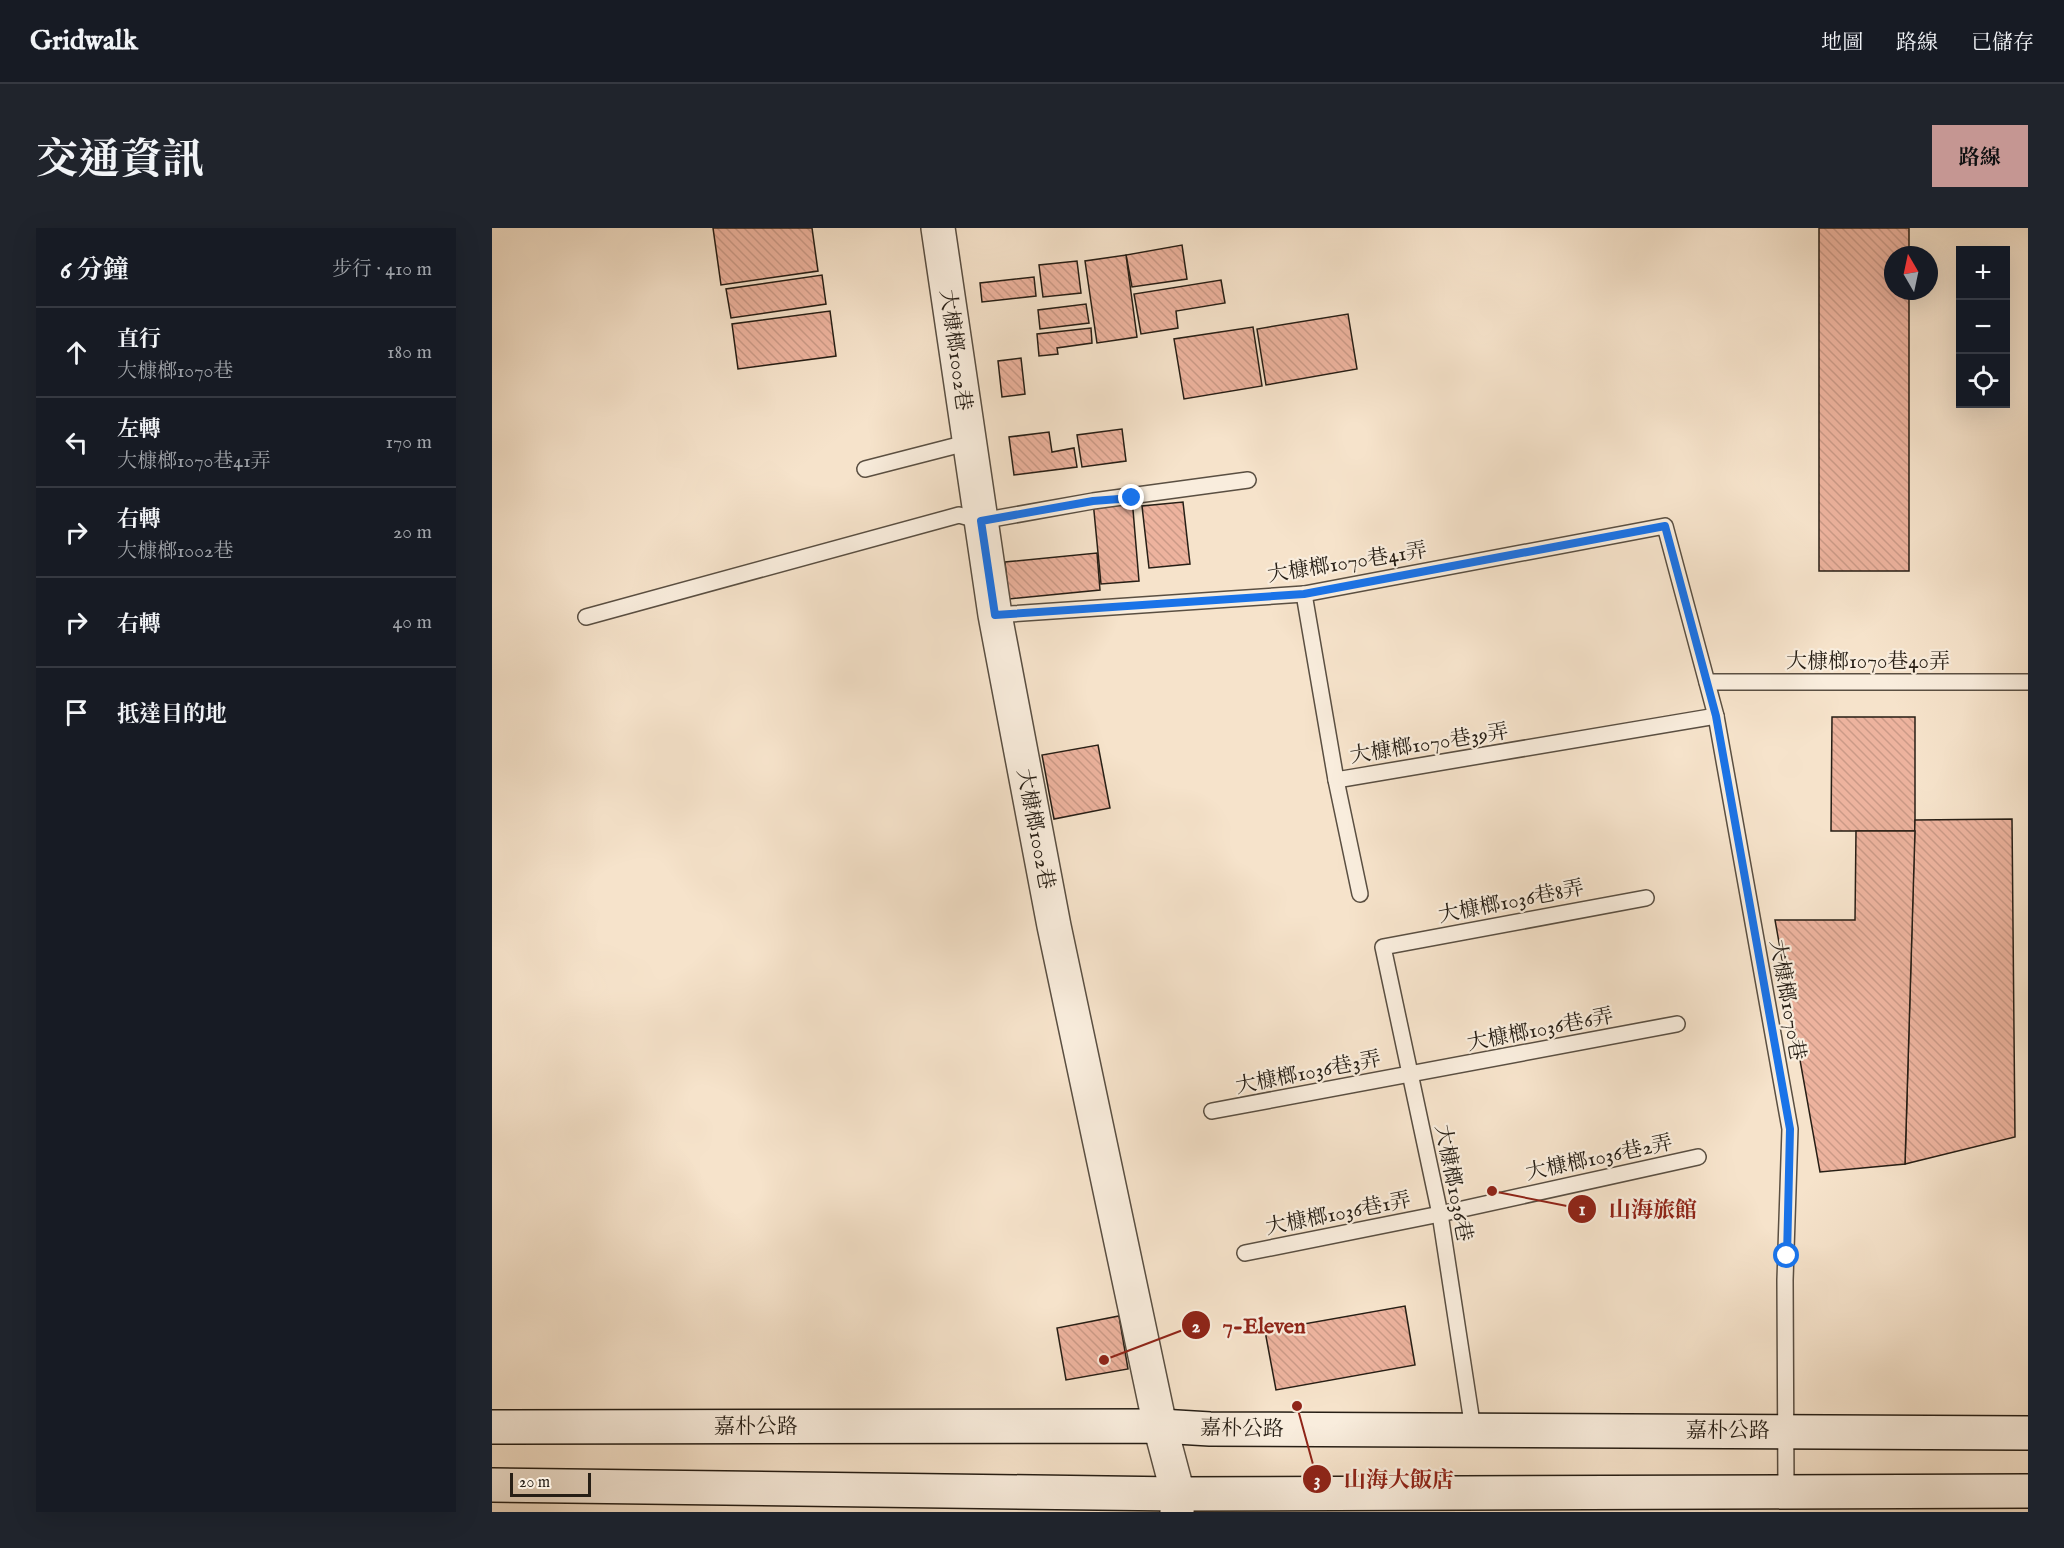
<!DOCTYPE html>
<html lang="zh-TW">
<head>
<meta charset="utf-8">
<style>
	body { margin:0; font-family:"IM FELL English","Noto Serif TC",serif; background:#20242c; color:#f1f3f6 }
	.controls { position:absolute; right:18px; top:18px; display:grid; overflow:hidden; border-radius:0px; box-shadow:0 6px 24px #0002 }
	.controls button { width:54px; height:54px; display:grid; place-items:center; padding:0; border:0; border-bottom:2px solid #363941; background:#171b24; color:#f1f3f6; font:30px sans-serif }
	.compass { position:absolute; left:1392px; top:18px; width:54px; height:54px; border-radius:50%; background:#171b24; box-shadow:0 6px 24px #0002; rotate:351deg }
	.scale { position:absolute; left:18px; bottom:15px; width:81px; box-sizing:border-box; padding-left:6px; border:3px solid #261e15; border-top:0; font-size:16px; line-height:21px; white-space:nowrap; color:#261e15; -webkit-text-stroke:4px #f9eddd; paint-order:stroke }
	.stop { position:absolute; width:18px; height:18px; margin:-14px; border:4px solid #1a73e8; border-radius:50%; background:#fff }
	.stop.end { background:#1a73e8; border-color:#fff; box-shadow:0 2px 6px #0008 }
	.list { margin:0; padding:0; list-style:none }
	h2 { display:flex; justify-content:space-between; align-items:center; height:78px; margin:0; padding:0 24px; font-size:26px }
	h2 small { font-size:20px; font-weight:400; color:#9ea1a6 }
	.list li { display:grid; grid-template-columns:39px 1fr auto; gap:18px; align-items:center; box-sizing:border-box; height:90px; padding:0 24px; border-top:2px solid #363941 }
	.list b { display:block; font-size:22px; white-space:nowrap }
	.list p { margin:0; font-size:20px; white-space:nowrap; color:#9ea1a6 }
	.list em { font-size:20px; font-style:normal; color:#9ea1a6 }
	.icon { flex:none; width:33px; height:33px; fill:none; stroke:currentColor; stroke-width:2; stroke-linecap:round; stroke-linejoin:round }
	.map { position:relative; flex:none; width:1536px; height:1284px; overflow:hidden; border-radius:0px }
	header { display:flex; align-items:center; gap:36px; box-sizing:border-box; height:84px; padding:0 30px; background:#171b24; border-bottom:2px solid #363941 }
	header strong { font-size:28px }
	nav { display:flex; gap:33px; margin-inline-start:auto; font-size:21px }
	.intro { display:flex; align-items:center; justify-content:space-between; box-sizing:border-box; height:144px; padding:0 36px }
	h1 { margin:0; font-size:42px }
	.button { padding:15px 27px; border-radius:0px; background:#c59692; color:#111; font-size:21px; font-weight:700 }
	main { display:flex; gap:36px; padding:0 36px }
	aside { flex:1; background:#171b24; border-radius:0px; box-shadow:0 6px 24px #0002 }
	.map>svg:first-child { display:block }
</style>
</head>
<body>
<header>
<strong>Gridwalk</strong>
<nav><a>地圖</a><a>路線</a><a>已儲存</a></nav>
</header>
<div class="intro"><h1>交通資訊</h1><a class="button">路線</a></div>
<main>
<aside>
<h2>6 分鐘<small>步行 · 410 m</small></h2>
<ul class="list">
<li><svg class="icon" aria-label="ahead" viewBox="0 0 24 24"><path d="M12 20V5M6 11l6-6 6 6"/></svg><div><b>直行</b><p>大槺榔1070巷</p></div><em>180 m</em></li>
<li><svg class="icon" aria-label="left" viewBox="0 0 24 24"><path d="M17 20v-9H6M10 6l-5 5 5 5"/></svg><div><b>左轉</b><p>大槺榔1070巷41弄</p></div><em>170 m</em></li>
<li><svg class="icon" aria-label="right" viewBox="0 0 24 24"><path d="M7 20v-9h11M14 6l5 5-5 5"/></svg><div><b>右轉</b><p>大槺榔1002巷</p></div><em>20 m</em></li>
<li><svg class="icon" aria-label="right" viewBox="0 0 24 24"><path d="M7 20v-9h11M14 6l5 5-5 5"/></svg><div><b>右轉</b></div><em>40 m</em></li>
<li><svg class="icon" aria-label="arrive" viewBox="0 0 24 24"><path d="M6 21V4h12l-3 4 3 4H6"/></svg><div><b>抵達目的地</b></div></li>
</ul>
</aside>
<div class="map">
<svg width="1536" height="1284" viewBox="0 0 1536 1284">
	<defs>
		<pattern id="building-back-hatch" width="6" height="6" patternUnits="userSpaceOnUse" patternTransform="scale(1.5)"><rect width="6" height="6" fill="#edb39e"/><path d="M-1 5l2 2M0 0l6 6M5-1l2 2" fill="none" stroke="#cb9a87"/></pattern>
	</defs>
	<rect width="100%" height="100%" fill="#f6e3cb"/>
	<filter id="stains"><feTurbulence type="fractalNoise" baseFrequency=".00333" numOctaves="4"/><feColorMatrix values="0 0 0 0 .2 0 0 0 0 .09 0 0 0 0 .02 0 0 0 .5 -.17"/></filter>
	<radialGradient id="worn" r=".72"><stop offset=".6" stop-color="#630" stop-opacity="0"/><stop offset="1" stop-color="#630" stop-opacity=".3"/></radialGradient>
	<g fill="url(#building-back-hatch)" stroke="#261e15" stroke-width="1.5">
		<polygon points="221,0 320,0 326,43 229,57"/>
		<polygon points="1327,0 1417,0 1417,27 1401,27 1401,63 1417,63 1417,343 1327,343"/>
		<polygon points="690,17 695,51 640,59 634,27"/>
		<polygon points="634,27 645,109 605,115 593,33"/>
		<polygon points="585,33 589,65 551,69 547,37"/>
		<polygon points="330,47 334,76 239,90 234,61"/>
		<polygon points="542,49 544,68 490,74 488,55"/>
		<polygon points="729,52 733,75 684,83 686,100 649,106 642,66"/>
		<polygon points="594,76 597,95 548,101 546,82"/>
		<polygon points="338,83 344,128 246,141 240,96"/>
		<polygon points="856,86 865,141 774,157 765,101"/>
		<polygon points="761,99 770,158 692,171 682,111"/>
		<polygon points="599,100 600,115 565,120 566,126 547,128 545,106"/>
		<polygon points="529,130 533,166 510,169 506,133"/>
		<polygon points="630,201 634,233 590,239 585,207"/>
		<polygon points="557,204 560,224 582,220 585,239 522,247 517,209"/>
		<polygon points="640,270 647,353 609,356 601,273"/>
		<polygon points="691,274 698,336 657,340 650,278"/>
		<polygon points="605,325 608,362 517,371 513,334"/>
		<polygon points="1340,489 1423,489 1423,603 1339,603"/>
		<polygon points="606,517 618,580 562,591 550,527"/>
		<polygon points="1520,591 1523,909 1413,936 1423,592"/>
		<polygon points="1364,603 1423,603 1413,936 1328,944 1283,692 1363,692"/>
		<polygon points="913,1078 923,1137 784,1162 773,1103"/>
		<polygon points="627,1088 636,1141 574,1152 565,1100"/>
	</g>
	<g fill="none" stroke-linecap="round" stroke-linejoin="round">
		<g stroke="#5a4f42" stroke-width="18">
			<g id="service">
				<polyline points="373,241 478,214"/>
				<polyline points="812,366 844,552 1224,488"/>
				<polyline points="503,387 812,366 1173,298 1224,488 1298,901 1293,1052 1294,1262"/>
				<polyline points="94,389 467,287 489,293 601,273 756,252"/>
				<polyline points="1215,454 1536,454"/>
				<polyline points="844,552 868,666"/>
				<polyline points="720,883 1185,796"/>
				<polyline points="753,1025 948,986 1206,929"/>
				<polyline points="981,1201 948,986 891,719 1154,670"/>
			</g>
		</g>
		<g stroke="#5a4f42" stroke-width="36">
			<polyline id="tertiary" points="446,0 503,387 562,698 668,1198 686,1266 685,1284"/>
		</g>
		<g stroke="#261e15" stroke-width="36">
			<g id="secondary">
				<polyline points="0,1199 668,1198 718,1201 1536,1205"/>
				<polyline points="0,1257 686,1266 1536,1263"/>
			</g>
		</g>
		<use href="#service" stroke="#f9eddd" stroke-width="15"/>
		<use href="#tertiary" stroke="#f9eddd" stroke-width="33"/>
		<use href="#secondary" stroke="#f9eddd" stroke-width="33"/>
	</g>
	<g fill="none" stroke-linecap="round" stroke-linejoin="round">
		<polyline stroke="#1a73e8" stroke-width="8" points="640,270 601,273 489,293 503,387 812,366 1173,298 1224,488 1298,901 1295,1028"/>
	</g>
	<g text-anchor="middle" stroke-width="4.5" stroke-linejoin="round" paint-order="stroke">
		<g font-size="21" fill="#261e15" stroke="#f9eddd">
			<text transform="translate(464 122) rotate(82)" y="7">大槺榔1002巷</text>
			<text transform="translate(855 334) rotate(-9)" y="7">大槺榔1070巷41弄</text>
			<text x="1376" y="440">大槺榔1070巷40弄</text>
			<text transform="translate(937 515) rotate(-9)" y="7">大槺榔1070巷39弄</text>
			<text transform="translate(544 601) rotate(79)" y="7">大槺榔1002巷</text>
			<text transform="translate(1019 673) rotate(-11)" y="7">大槺榔1036巷8弄</text>
			<text transform="translate(1296 772) rotate(80)" y="7">大槺榔1070巷</text>
			<text transform="translate(1048 801) rotate(-11)" y="7">大槺榔1036巷6弄</text>
			<text transform="translate(816 844) rotate(-11)" y="7">大槺榔1036巷3弄</text>
			<text transform="translate(1107 929) rotate(-12)" y="7">大槺榔1036巷2弄</text>
			<text transform="translate(962 955) rotate(79)" y="7">大槺榔1036巷</text>
			<text transform="translate(846 985) rotate(-11)" y="7">大槺榔1036巷1弄</text>
			<text x="264" y="1205">嘉朴公路</text>
			<text transform="translate(750 1200) rotate(1)" y="7">嘉朴公路</text>
			<text x="1236" y="1209">嘉朴公路</text>
		</g>
	</g>
	<path fill="none" stroke="#8f2418" stroke-width="2" d="M1000 963L1090 981M612 1132L704 1097M805 1178L825 1251"/>
	<g fill="#8f2418" stroke="#f9eddd" stroke-width="2">
		<circle cx="1000" cy="963" r="6"/>
		<circle cx="612" cy="1132" r="6"/>
		<circle cx="805" cy="1178" r="6"/>
		<circle cx="1090" cy="981" r="15"/>
		<circle cx="704" cy="1097" r="15"/>
		<circle cx="825" cy="1251" r="15"/>
	</g>
	<g font-size="18" text-anchor="middle" font-weight="bold" fill="#fff">
		<text x="1090" y="987">1</text>
		<text x="704" y="1104">2</text>
		<text x="825" y="1258">3</text>
	</g>
	<g font-size="22" text-anchor="middle" font-weight="bold" fill="#8f2418" stroke="#f9eddd" stroke-width="4.5" stroke-linejoin="round" paint-order="stroke">
		<text x="1161" y="989">山海旅館</text>
		<text x="772" y="1105">7-Eleven</text>
		<text x="907" y="1259">山海大飯店</text>
	</g>
	<rect width="100%" height="100%" filter="url(#stains)"/>
	<rect width="100%" height="100%" fill="url(#worn)"/>
</svg>
<div class="controls">
<button>+</button>
<button>−</button>
<button><svg class="icon" aria-label="locate" viewBox="0 0 24 24"><circle cx="12" cy="12" r="6"/><path d="M12 2v4M12 18v4M2 12h4M18 12h4"/></svg></button>
</div>
<svg class="compass" viewBox="-18 -18 36 36"><path d="M0-13l5 13h-10z" fill="#e53935"/><path d="M0 13l5-13h-10z" fill="#9ea1a6"/></svg>
<div class="scale">20 m</div>
<div class="stop" style="left:1295px;top:1028px"></div>
<div class="stop end" style="left:640px;top:270px"></div>
</div>
</main>
</body>
</html>
